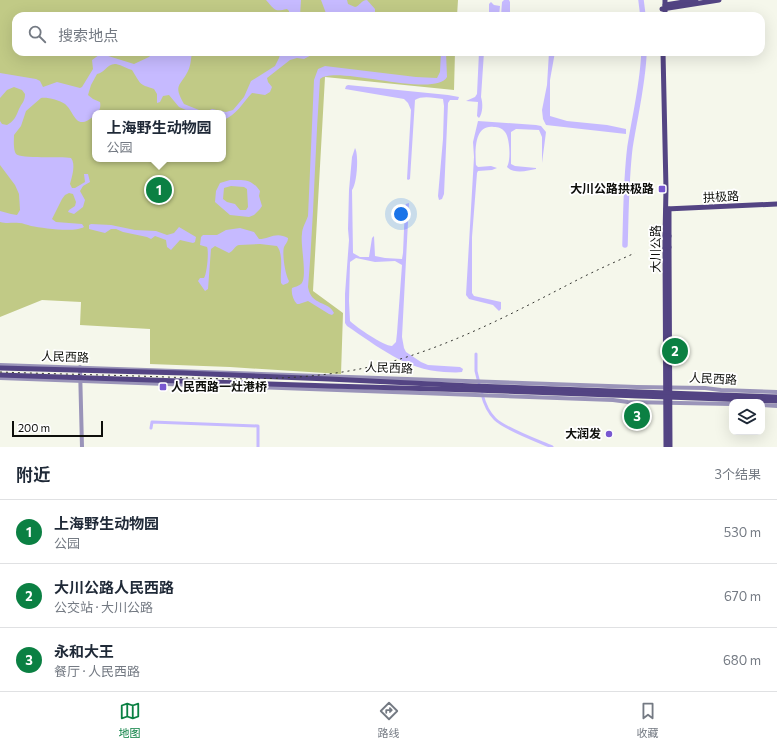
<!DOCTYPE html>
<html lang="zh">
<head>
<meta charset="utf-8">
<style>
	body { margin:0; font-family:Commissioner,"Noto Sans SC",sans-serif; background:#f2f2f3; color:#1f2937 }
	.controls { position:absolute; right:12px; bottom:12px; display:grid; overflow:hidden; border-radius:8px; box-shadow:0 4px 16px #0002 }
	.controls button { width:36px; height:36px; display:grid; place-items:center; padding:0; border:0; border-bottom:1px solid #e0e1e3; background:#fff; color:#1f2937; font:20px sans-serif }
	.scale { position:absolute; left:12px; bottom:10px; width:91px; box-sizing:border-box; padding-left:4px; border:2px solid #0e0f0b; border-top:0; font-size:11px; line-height:14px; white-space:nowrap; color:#0e0f0b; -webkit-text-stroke:3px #fff; paint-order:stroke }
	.you { position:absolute; left:401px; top:214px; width:14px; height:14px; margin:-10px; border:3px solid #fff; border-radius:50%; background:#1a73e8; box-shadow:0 0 0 6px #1a73e833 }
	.badge { display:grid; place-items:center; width:26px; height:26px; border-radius:50%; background:#0b8043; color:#fff; font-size:13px; font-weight:700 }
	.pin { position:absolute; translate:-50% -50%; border:2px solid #fff; box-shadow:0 1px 4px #0006 }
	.popup { position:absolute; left:92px; top:110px; width:134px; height:52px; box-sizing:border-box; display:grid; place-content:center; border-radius:8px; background:#fff; filter:drop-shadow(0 1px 3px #0005); font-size:13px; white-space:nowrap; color:#747a83 }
	.popup b { font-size:15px; color:#1f2937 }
	.popup::after { content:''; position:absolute; left:50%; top:100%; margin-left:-8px; border:8px solid transparent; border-top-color:#fff }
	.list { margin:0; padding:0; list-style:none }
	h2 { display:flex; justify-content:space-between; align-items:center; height:52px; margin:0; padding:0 16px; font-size:17px }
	h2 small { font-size:13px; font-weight:400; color:#747a83 }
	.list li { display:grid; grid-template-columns:26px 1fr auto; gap:12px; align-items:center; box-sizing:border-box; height:64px; padding:0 16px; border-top:1px solid #e0e1e3 }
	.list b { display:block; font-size:15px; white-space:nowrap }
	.list p { margin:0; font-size:13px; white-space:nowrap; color:#747a83 }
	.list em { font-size:13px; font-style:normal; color:#747a83 }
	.icon { flex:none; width:22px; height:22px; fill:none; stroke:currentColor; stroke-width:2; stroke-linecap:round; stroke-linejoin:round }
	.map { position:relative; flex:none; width:777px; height:447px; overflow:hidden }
	.search { position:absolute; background:#fff; box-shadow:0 4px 16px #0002; left:12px; right:12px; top:12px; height:44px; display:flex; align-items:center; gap:10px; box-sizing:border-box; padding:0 14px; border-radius:12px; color:#747a83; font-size:15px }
	.sheet { height:244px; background:#fff }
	nav { display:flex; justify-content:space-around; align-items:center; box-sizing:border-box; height:56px; border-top:1px solid #e0e1e3; background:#fff; font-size:11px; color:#747a83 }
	nav a { display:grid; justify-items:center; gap:2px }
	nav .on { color:#0b8043 }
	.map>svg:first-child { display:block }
</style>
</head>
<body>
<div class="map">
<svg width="777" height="447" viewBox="0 0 777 447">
	<rect width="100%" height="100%" fill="#f5f7eb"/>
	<path fill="#c1ca86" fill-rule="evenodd" d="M0,0H458L457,16H16V52H455L454,90L325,77L313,291L343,313L341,374L230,367L150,364V329L80,325L81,302L42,300L0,317ZM95,113H223V159H95Z"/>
	<g fill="#c6baff" fill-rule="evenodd">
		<path d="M266,0H301L300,16H289V11L287,9C274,12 275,10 266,0Z"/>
		<path d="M321,0H347L348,4L355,7C360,6 361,0 367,0L375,9V16H327Z"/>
		<polygon points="504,0 509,0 510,2 510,16 501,16 502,2"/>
		<polygon points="491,2 494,5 500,6 499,16 489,16 489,4"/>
		<path d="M154,52H192C191,58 191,65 188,71C180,87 173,84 184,104L199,110L198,113H193L179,107L169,95L163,96L160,102L157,103V94L154,89C138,84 141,84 132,70C127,69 122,65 116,64C107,63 105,73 97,74L91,85L88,95L93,99L100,102C101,106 100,113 95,113V115C75,133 75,112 65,104C59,100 47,97 41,98L26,111L21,126L14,135C14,140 13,149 16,154C20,159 62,156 71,158C76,164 72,177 70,184L72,188H75L85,182L84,174H88L90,182L83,186L80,191L85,200L83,207L74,214L68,212L69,210L75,206L76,202L73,194L69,193L65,195L62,199L52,219L56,222L82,224L84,227C74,233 43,228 31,226C27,225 23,223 19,223C12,222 8,224 0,222V211L11,214L17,215L20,210L19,194L15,185L0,165V121L2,124L7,125C14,121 16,117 19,109C22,103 25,101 25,94L22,90L14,87L7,90L0,98V73L36,79L40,81L43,87L57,82L80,88L82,87L93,69L92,60L99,55H105L134,64L149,57Z"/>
		<path d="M281,52H317L304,59L297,58L290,60L267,78L268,82L272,87L270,92L265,95L252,93C243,102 236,116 223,120V113H203L212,109L226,112L233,110L244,97L251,81L275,66L279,58Z"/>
		<path d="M441,52H446L447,77C435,99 334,64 320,79C315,148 314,218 308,287C311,306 329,301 334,313L332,315L329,314L308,301L299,304H297C293,300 291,293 292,288C294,287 299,286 301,284C308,278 300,244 302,234C302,228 306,222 308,216L314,80L318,69L325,66L416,77L437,78L440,72Z"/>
		<path d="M479,52H484L481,97C483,103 483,113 479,118L477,116L478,102L466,101L475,97L477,94Z"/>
		<polygon points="549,52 555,52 550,80 550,116 567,121 607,125 626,129 626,134 546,125 543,119 542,110 547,85"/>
		<path d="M348,85L448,95L459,97L458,100H450L448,103L444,194L442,199L439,200L438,196L443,139L444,106L443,99C435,98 422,95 415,100L410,179L408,180L407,179L411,110L408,103L404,99L345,89L346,86Z"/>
		<path d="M478,121L536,125L541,126L546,132L542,163V137L539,130L516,129L511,132V164L515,166L536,168V169C527,171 514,174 507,167C511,161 510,138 505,132C502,128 498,127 494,127C474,124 475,151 476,165L478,167L491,166L497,168L492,170L478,171L477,173L472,237V293L474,296L501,302V309L499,311L493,305L469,299L466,295L474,157L473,142Z"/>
		<path d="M355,148C359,154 357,184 352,190L353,253L360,257H369L372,238L374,236L375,256L385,258L402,259L403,253L405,206L406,204L409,203L402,337L404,348L406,352L421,362L428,365L460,367L463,369L462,372C456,373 450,372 444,372C406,370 377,346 347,326L345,323V294L349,240L348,229L349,190L352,157ZM356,258L375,262L395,261L402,265L397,333L396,342L392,346C384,346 356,327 350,321L349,301L350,262Z"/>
		<path d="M230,180C243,180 251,178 260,191L259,196L262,206L260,209L254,215L249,217L230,215L215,202L216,191L220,183ZM231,186L244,187L247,189L248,207L246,210H240L235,204L227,202L223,199L224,188Z"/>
		<polygon points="91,224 111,225 135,230 156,231 167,235 174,233 179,227 196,237 195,242 193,243 180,240 171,250 167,247 166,240 155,236 151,239 147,237 123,232 116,229 111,229 105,233 89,229 89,225"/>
		<path d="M240,228L254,232L259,239C269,239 276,231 288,238C288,242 286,243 284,247C282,254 285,274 289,281L288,283L283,285L281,283C280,272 284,255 277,246L260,244L239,245C234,246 234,251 229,253L215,246L211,249L208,289L205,291L198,281L200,278H204C207,274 209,251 207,247L200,245L201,237L203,235H217L226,230Z"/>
	</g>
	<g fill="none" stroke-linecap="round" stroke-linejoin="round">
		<g stroke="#c6baff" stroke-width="3">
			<polyline points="476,354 476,371 479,383"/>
			<path d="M482,394C484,402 489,413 495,419C505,429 538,441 552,447"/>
			<polyline points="151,428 152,422 258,426 258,447"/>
		</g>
		<g stroke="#c6baff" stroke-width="5.5">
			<polyline points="641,0 643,16"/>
			<path d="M625,245C626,212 626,179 630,147C635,115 643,84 644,52"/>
		</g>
		<g stroke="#9a94b9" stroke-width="4">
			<polyline points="0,365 637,387 705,388 721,390 777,392"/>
			<polyline points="80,367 82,447"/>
			<polyline points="0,378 613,400 628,402 732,404"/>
			<polyline points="762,405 777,406"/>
		</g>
		<g stroke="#534483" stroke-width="5">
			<polyline points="665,0 665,16"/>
			<polyline points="665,5 696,0"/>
			<polyline points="662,9 719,0"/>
			<polyline points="663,52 666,189 665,236"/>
			<polyline points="666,209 777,204"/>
			<polyline points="669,236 669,209"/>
			<polyline points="669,247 670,447"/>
			<polyline points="665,248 666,447"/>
			<polyline points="0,368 184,373 329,379 472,386 777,397"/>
			<polyline points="0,375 330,386 473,390 777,401"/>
		</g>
		<path stroke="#343530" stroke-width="1" stroke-dasharray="2 4" stroke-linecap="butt" d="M0,372C55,374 111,375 166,377C241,380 316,382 390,362C458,343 519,310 581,278C599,269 617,261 635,253"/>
		<g stroke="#534483" stroke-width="5">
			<polyline points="665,236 665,248"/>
			<polyline points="669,236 669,247"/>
		</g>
	</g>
	<g fill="#7857d0" stroke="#fff" stroke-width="1.5">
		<rect x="658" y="185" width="8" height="8" rx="2"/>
		<rect x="159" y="383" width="8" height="8" rx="2"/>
		<circle cx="609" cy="434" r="4"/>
	</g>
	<g text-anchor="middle" stroke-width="3.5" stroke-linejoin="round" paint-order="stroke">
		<g font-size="12" font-weight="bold" fill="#0e0f0b" stroke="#fff" text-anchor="end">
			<text x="654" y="193">大川公路拱极路</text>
			<text x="171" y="391" text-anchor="start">人民西路一灶港桥</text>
			<text x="601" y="438">大润发</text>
		</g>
		<g font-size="12" fill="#0e0f0b" stroke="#fff">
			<text transform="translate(721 197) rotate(-3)" y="4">拱极路</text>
			<text transform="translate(656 249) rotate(-90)" y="4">大川公路</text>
			<text transform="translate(65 357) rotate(2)" y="4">人民西路</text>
			<text transform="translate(389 368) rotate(2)" y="4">人民西路</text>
			<text transform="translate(713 379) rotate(3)" y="4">人民西路</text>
		</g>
	</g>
</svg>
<div class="controls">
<button><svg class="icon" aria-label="layers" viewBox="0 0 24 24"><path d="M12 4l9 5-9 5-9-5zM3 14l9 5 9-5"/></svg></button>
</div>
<div class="scale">200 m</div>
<div class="you"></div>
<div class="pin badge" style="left:159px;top:190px">1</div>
<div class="popup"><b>上海野生动物园</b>公园</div>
<div class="pin badge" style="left:675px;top:351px">2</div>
<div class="pin badge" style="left:637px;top:416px">3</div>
<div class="search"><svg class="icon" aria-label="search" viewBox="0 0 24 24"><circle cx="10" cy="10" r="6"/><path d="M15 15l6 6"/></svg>搜索地点</div>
</div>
<section class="sheet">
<h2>附近<small>3个结果</small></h2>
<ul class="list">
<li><span class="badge">1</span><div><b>上海野生动物园</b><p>公园</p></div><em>530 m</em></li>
<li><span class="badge">2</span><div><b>大川公路人民西路</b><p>公交站 · 大川公路</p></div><em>670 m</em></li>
<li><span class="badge">3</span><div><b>永和大王</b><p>餐厅 · 人民西路</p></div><em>680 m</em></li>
</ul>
</section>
<nav>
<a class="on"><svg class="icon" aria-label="map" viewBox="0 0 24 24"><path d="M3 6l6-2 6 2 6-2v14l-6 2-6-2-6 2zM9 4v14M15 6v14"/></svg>地图</a>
<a><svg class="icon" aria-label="directions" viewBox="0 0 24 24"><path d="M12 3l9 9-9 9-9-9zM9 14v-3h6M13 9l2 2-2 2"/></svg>路线</a>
<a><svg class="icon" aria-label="saved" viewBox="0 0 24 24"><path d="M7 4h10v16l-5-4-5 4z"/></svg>收藏</a>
</nav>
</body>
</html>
